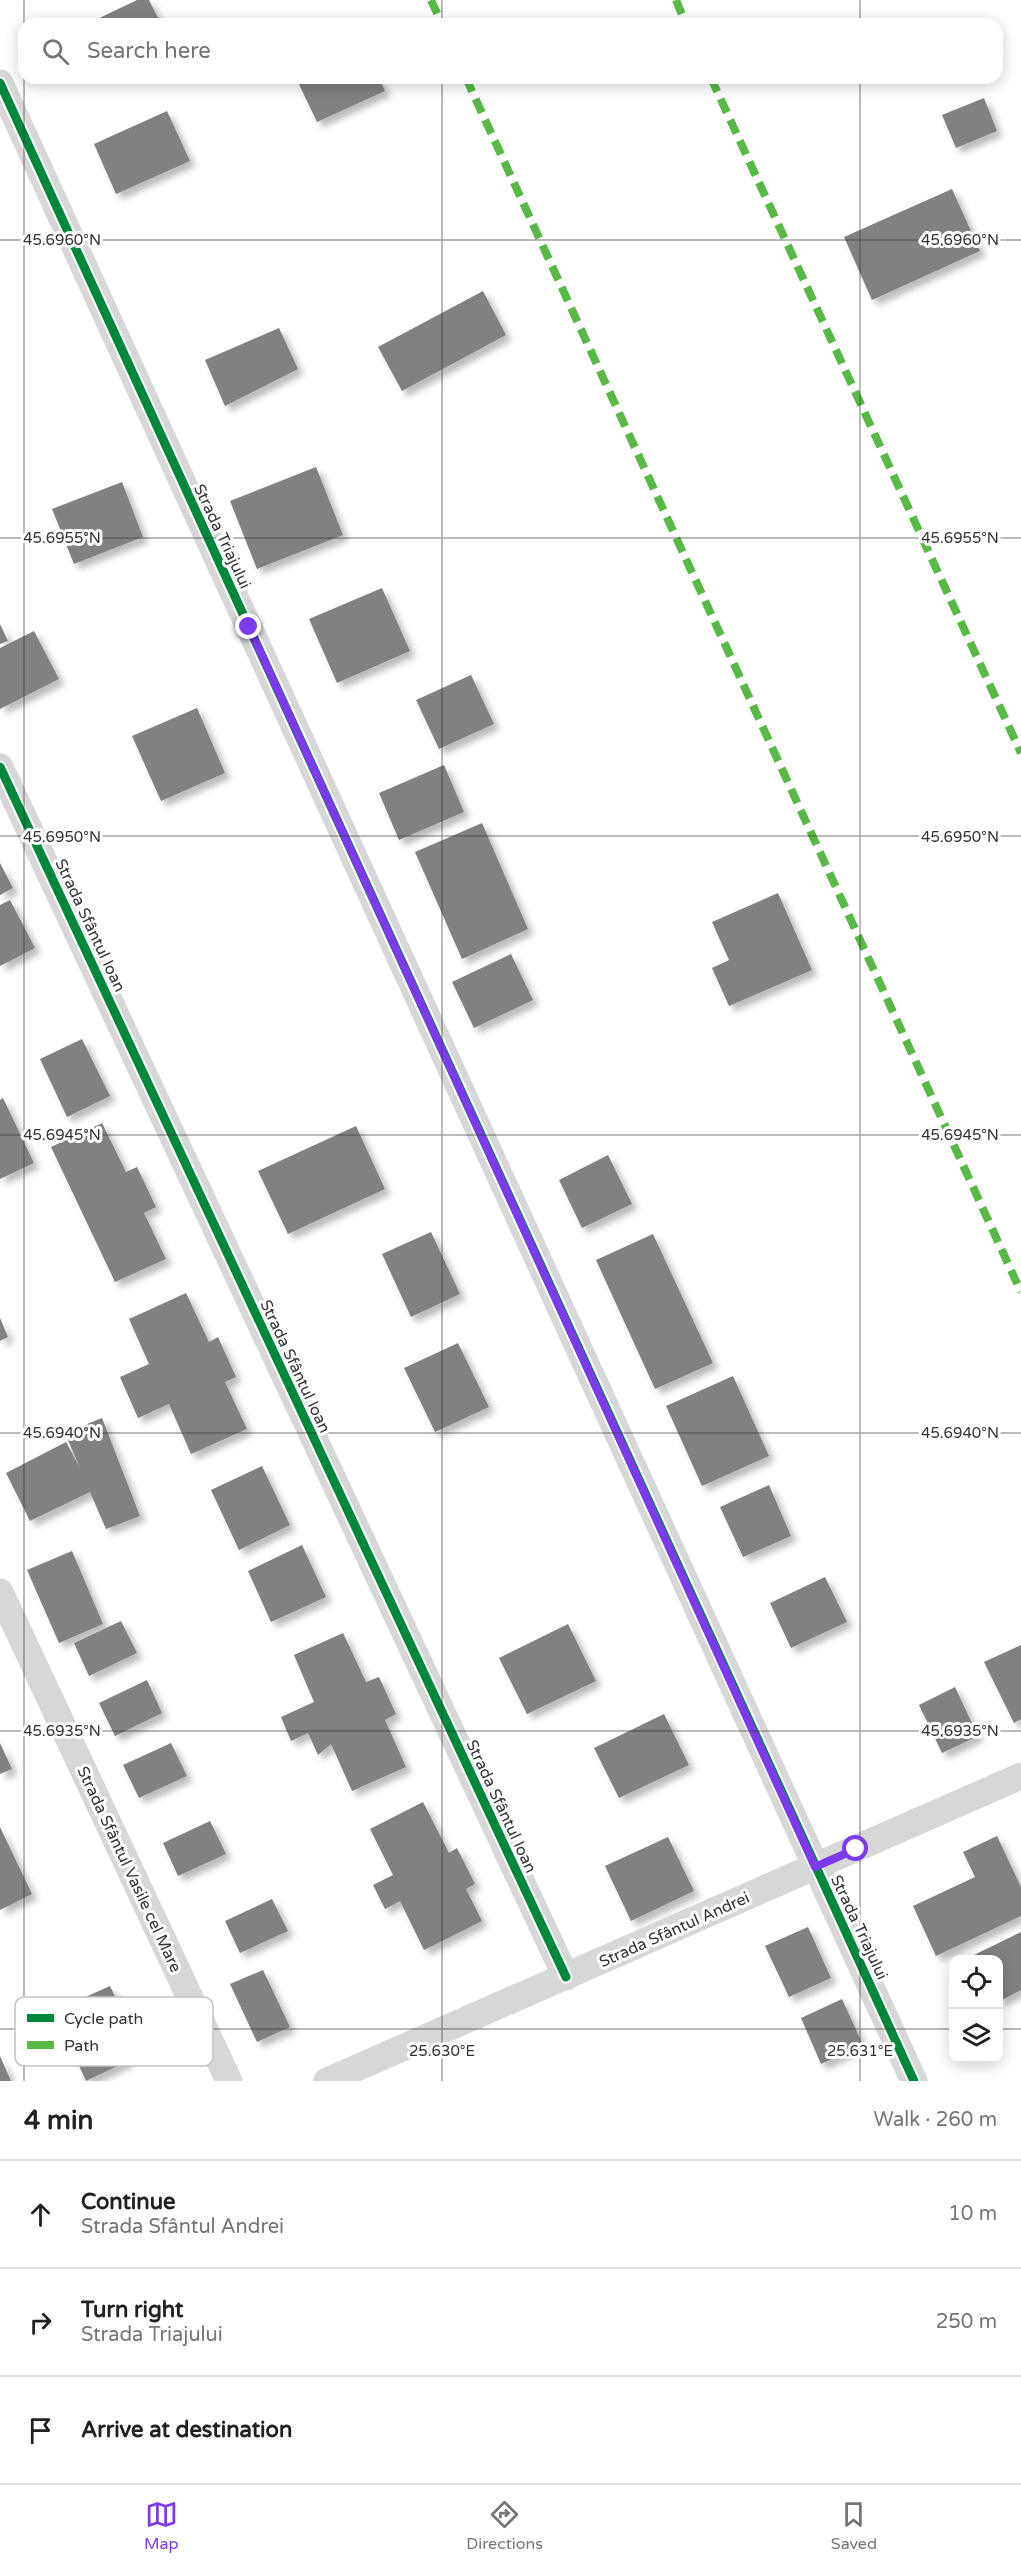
<!DOCTYPE html>
<html lang="en">
<head>
<meta charset="utf-8">
<style>
	body { margin:0; font-family:"Varela Round",sans-serif; background:#f2f2f2; color:#202124 }
	.controls { position:absolute; right:18px; bottom:18px; display:grid; overflow:hidden; border-radius:12px; box-shadow:0 3px 15px #0003 }
	.controls button { width:54px; height:54px; display:grid; place-items:center; padding:0; border:0; border-bottom:2px solid #e0e0e0; background:#fff; color:#202124; font:30px sans-serif }
	.stop { position:absolute; width:18px; height:18px; margin:-14px; border:4px solid #7c3aed; border-radius:50%; background:#fff }
	.stop.end { background:#7c3aed; border-color:#fff; box-shadow:0 2px 6px #0008 }
	.list { margin:0; padding:0; list-style:none }
	h2 { display:flex; justify-content:space-between; align-items:center; height:78px; margin:0; padding:0 24px; font-size:26px }
	h2 small { font-size:20px; font-weight:400; color:#757577 }
	.list li { display:grid; grid-template-columns:39px 1fr auto; gap:18px; align-items:center; box-sizing:border-box; height:108px; padding:0 24px; border-top:2px solid #e0e0e0 }
	.list b { display:block; font-size:22px; white-space:nowrap }
	.list p { margin:0; font-size:20px; white-space:nowrap; color:#757577 }
	.list em { font-size:20px; font-style:normal; color:#757577 }
	.icon { flex:none; width:33px; height:33px; fill:none; stroke:currentColor; stroke-width:2; stroke-linecap:round; stroke-linejoin:round }
	.map { position:relative; flex:none; width:1021px; height:2081px; overflow:hidden }
	.search { position:absolute; background:#fff; box-shadow:0 3px 15px #0003; left:18px; right:18px; top:18px; height:66px; display:flex; align-items:center; gap:15px; box-sizing:border-box; padding:0 21px; border-radius:18px; color:#757577; font-size:22px }
	.sheet { height:402px; background:#fff }
	nav { display:flex; justify-content:space-around; align-items:center; box-sizing:border-box; height:84px; border-top:2px solid #e0e0e0; background:#fff; font-size:16px; color:#757577 }
	nav a { display:grid; justify-items:center; gap:3px }
	nav .on { color:#7c3aed }
	.map>svg:first-child { display:block }
</style>
</head>
<body>
<div class="map">
<svg width="1021" height="2081" viewBox="0 0 1021 2081">
	<defs>
		<filter id="shadow"><feDropShadow dx="5.5" dy="5.5" stdDeviation="3" flood-color="#0004"/></filter>
	</defs>
	<rect width="100%" height="100%" fill="#fff"/>
	<g fill="#818181" filter="url(#shadow)">
		<polygon points="137,0 149,0 161,24 87,24"/>
		<polygon points="296,78 379,78 385,91 317,122"/>
		<polygon points="984,98 997,131 956,148 942,115"/>
		<polygon points="167,111 190,161 116,194 94,144"/>
		<polygon points="952,189 980,251 872,300 844,237"/>
		<polygon points="483,291 506,335 402,391 378,347"/>
		<polygon points="279,328 298,369 225,406 205,360"/>
		<polygon points="316,467 343,535 257,569 230,501"/>
		<polygon points="122,482 143,537 74,564 52,509"/>
		<polygon points="382,588 410,651 337,683 309,619"/>
		<polygon points="0,624 8,641 0,644"/>
		<polygon points="34,631 59,679 0,709 0,648"/>
		<polygon points="471,675 494,724 439,749 416,700"/>
		<polygon points="197,708 225,773 161,801 132,736"/>
		<polygon points="444,765 464,812 399,840 379,793"/>
		<polygon points="482,823 528,929 462,959 415,852"/>
		<polygon points="0,863 13,888 0,895"/>
		<polygon points="778,893 812,970 729,1006 712,968 729,960 712,922"/>
		<polygon points="10,900 35,948 0,966 0,905"/>
		<polygon points="511,954 533,1000 474,1028 452,982"/>
		<polygon points="82,1039 110,1096 67,1117 40,1059"/>
		<polygon points="3,1098 34,1163 0,1179 0,1100"/>
		<polygon points="102,1123 126,1172 137,1167 156,1207 144,1213 166,1259 115,1282 51,1147"/>
		<polygon points="356,1126 385,1189 288,1234 258,1171"/>
		<polygon points="608,1155 632,1204 582,1228 559,1180"/>
		<polygon points="431,1232 460,1294 411,1317 382,1254"/>
		<polygon points="653,1234 713,1363 655,1389 596,1260"/>
		<polygon points="186,1293 209,1342 218,1337 236,1377 225,1382 247,1429 191,1454 169,1404 138,1418 120,1377 149,1364 129,1319"/>
		<polygon points="0,1318 8,1337 0,1341"/>
		<polygon points="458,1343 489,1407 435,1432 404,1368"/>
		<polygon points="733,1376 769,1456 702,1486 666,1406"/>
		<polygon points="102,1418 140,1516 106,1529 90,1492 30,1521 6,1473 66,1442 80,1468 65,1433"/>
		<polygon points="262,1466 290,1525 239,1550 211,1490"/>
		<polygon points="769,1485 791,1536 743,1557 720,1507"/>
		<polygon points="302,1545 326,1597 271,1622 248,1571"/>
		<polygon points="72,1551 103,1624 59,1643 27,1570"/>
		<polygon points="825,1577 847,1622 791,1648 770,1603"/>
		<polygon points="121,1621 137,1653 89,1676 74,1643"/>
		<polygon points="568,1624 596,1681 527,1714 499,1658"/>
		<polygon points="343,1633 366,1682 379,1677 396,1714 385,1720 406,1767 352,1791 331,1744 318,1755 308,1733 291,1741 281,1717 314,1702 294,1655"/>
		<polygon points="1021,1645 1021,1719 1014,1723 984,1662"/>
		<polygon points="147,1680 162,1713 115,1736 99,1703"/>
		<polygon points="955,1687 978,1736 942,1753 919,1705"/>
		<polygon points="664,1714 689,1765 619,1798 594,1748"/>
		<polygon points="0,1743 12,1769 0,1774"/>
		<polygon points="171,1743 187,1776 139,1798 123,1765"/>
		<polygon points="423,1802 449,1853 457,1848 475,1884 466,1889 482,1921 424,1950 400,1901 385,1909 373,1885 393,1875 370,1829"/>
		<polygon points="210,1821 226,1854 178,1876 163,1843"/>
		<polygon points="0,1827 32,1894 0,1910"/>
		<polygon points="997,1836 1021,1887 1021,1916 936,1956 913,1906 975,1877 963,1852"/>
		<polygon points="668,1837 694,1891 631,1921 605,1866"/>
		<polygon points="272,1899 288,1931 240,1953 225,1921"/>
		<polygon points="808,1927 831,1978 789,1997 765,1946"/>
		<polygon points="1021,1932 1021,1990 998,2002 998,1960 974,1960 972,1956"/>
		<polygon points="263,1970 290,2027 257,2042 230,1984"/>
		<polygon points="110,1986 129,2026 115,2033 128,2061 86,2081 54,2011"/>
		<polygon points="842,1999 863,2045 821,2064 801,2018"/>
		<polygon points="0,2056 11,2081 0,2081"/>
	</g>
	<g fill="none" stroke-linecap="round" stroke-linejoin="round">
		<g stroke="#d7d7d7" stroke-width="27">
			<polyline points="0,83 914,2081"/>
			<polyline points="0,767 566,1977"/>
			<polyline points="0,1592 229,2081"/>
			<polyline points="327,2081 1021,1776"/>
		</g>
		<g stroke="#58b947" stroke-width="8" stroke-dasharray="15 8" stroke-linecap="butt">
			<polyline points="431,0 442,24"/>
			<polyline points="676,0 686,24"/>
			<polyline points="466,78 1021,1292"/>
			<polyline points="711,78 1021,753"/>
		</g>
		<g stroke="#fff" stroke-width="13">
			<g id="cycleway">
				<polyline points="0,83 914,2081"/>
				<polyline points="0,767 566,1977"/>
			</g>
		</g>
		<use href="#cycleway" stroke="#00873e" stroke-width="9"/>
	</g>
	<g fill="none" stroke-linecap="round" stroke-linejoin="round">
		<polyline stroke="#7c3aed" stroke-width="8" points="249,627 815,1867 856,1849"/>
	</g>
	<path fill="none" stroke="#333" stroke-width="1.5" stroke-opacity="0.45" d="M24,0V2081M442,0V24M860,0V24M442,78V2081M860,78V2081M0,240H1021M0,538H1021M0,836H1021M0,1135H1021M0,1433H1021M0,1731H1021M0,2029H954M998,2029H1021"/>
	<g text-anchor="middle" stroke-width="6" stroke-linejoin="round" paint-order="stroke">
		<g font-size="16" fill="#333" stroke="#fff">
			<text transform="translate(223 536) rotate(65)" y="6">Strada Triajului</text>
			<text transform="translate(91 925) rotate(65)" y="6">Strada Sfântul Ioan</text>
			<text transform="translate(296 1366) rotate(65)" y="6">Strada Sfântul Ioan</text>
			<text transform="translate(502 1806) rotate(65)" y="6">Strada Sfântul Ioan</text>
			<text transform="translate(130 1869) rotate(65)" y="6">Strada Sfântul Vasile cel Mare</text>
			<text transform="translate(860 1927) rotate(65)" y="6">Strada Triajului</text>
			<text transform="translate(674 1929) rotate(-24)" y="6">Strada Sfântul Andrei</text>
		</g>
	</g>
	<rect x="15" y="1997" width="198" height="69" rx="9" fill="#fff" stroke="#c2c2c2" stroke-width="1.5"/>
	<rect x="27" y="2014" width="27" height="8" fill="#00873e"/>
	<rect x="27" y="2041" width="27" height="8" fill="#58b947"/>
	<g font-size="16" fill="#333">
		<text x="64" y="2024">Cycle path</text>
		<text x="64" y="2051">Path</text>
	</g>
	<g font-size="15" text-anchor="middle" fill="#333" stroke="#fff" stroke-width="6" stroke-linejoin="round" paint-order="stroke">
		<text x="62" y="245">45.6960°N</text>
		<text x="960" y="245">45.6960°N</text>
		<text x="62" y="543">45.6955°N</text>
		<text x="960" y="543">45.6955°N</text>
		<text x="62" y="842">45.6950°N</text>
		<text x="960" y="842">45.6950°N</text>
		<text x="62" y="1140">45.6945°N</text>
		<text x="960" y="1140">45.6945°N</text>
		<text x="62" y="1438">45.6940°N</text>
		<text x="960" y="1438">45.6940°N</text>
		<text x="62" y="1736">45.6935°N</text>
		<text x="960" y="1736">45.6935°N</text>
		<text x="442" y="2056">25.630°E</text>
		<text x="860" y="2056">25.631°E</text>
	</g>
</svg>
<div class="controls">
<button><svg class="icon" aria-label="locate" viewBox="0 0 24 24"><circle cx="12" cy="12" r="6"/><path d="M12 2v4M12 18v4M2 12h4M18 12h4"/></svg></button>
<button><svg class="icon" aria-label="layers" viewBox="0 0 24 24"><path d="M12 4l9 5-9 5-9-5zM3 14l9 5 9-5"/></svg></button>
</div>
<div class="stop" style="left:856px;top:1849px"></div>
<div class="stop end" style="left:249px;top:627px"></div>
<div class="search"><svg class="icon" aria-label="search" viewBox="0 0 24 24"><circle cx="10" cy="10" r="6"/><path d="M15 15l6 6"/></svg>Search here</div>
</div>
<section class="sheet">
<h2>4 min<small>Walk · 260 m</small></h2>
<ul class="list">
<li><svg class="icon" aria-label="ahead" viewBox="0 0 24 24"><path d="M12 20V5M6 11l6-6 6 6"/></svg><div><b>Continue</b><p>Strada Sfântul Andrei</p></div><em>10 m</em></li>
<li><svg class="icon" aria-label="right" viewBox="0 0 24 24"><path d="M7 20v-9h11M14 6l5 5-5 5"/></svg><div><b>Turn right</b><p>Strada Triajului</p></div><em>250 m</em></li>
<li><svg class="icon" aria-label="arrive" viewBox="0 0 24 24"><path d="M6 21V4h12l-3 4 3 4H6"/></svg><div><b>Arrive at destination</b></div></li>
</ul>
</section>
<nav>
<a class="on"><svg class="icon" aria-label="map" viewBox="0 0 24 24"><path d="M3 6l6-2 6 2 6-2v14l-6 2-6-2-6 2zM9 4v14M15 6v14"/></svg>Map</a>
<a><svg class="icon" aria-label="directions" viewBox="0 0 24 24"><path d="M12 3l9 9-9 9-9-9zM9 14v-3h6M13 9l2 2-2 2"/></svg>Directions</a>
<a><svg class="icon" aria-label="saved" viewBox="0 0 24 24"><path d="M7 4h10v16l-5-4-5 4z"/></svg>Saved</a>
</nav>
</body>
</html>
